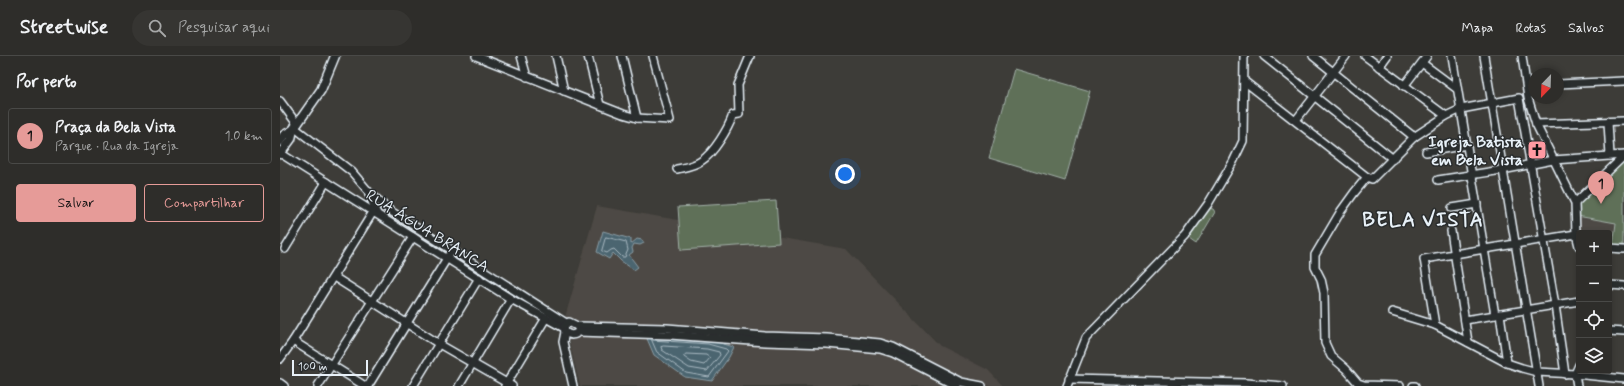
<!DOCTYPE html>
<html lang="pt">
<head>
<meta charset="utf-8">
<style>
	body { margin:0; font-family:Mynerve,sans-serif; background:#363532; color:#f1f3f6 }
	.controls { position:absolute; right:12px; bottom:12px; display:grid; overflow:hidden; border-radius:4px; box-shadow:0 2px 6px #0003 }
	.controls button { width:36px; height:36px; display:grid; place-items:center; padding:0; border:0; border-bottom:1px solid #494947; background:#2e2d2a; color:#f1f3f6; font:20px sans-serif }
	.compass { position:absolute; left:1248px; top:12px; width:36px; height:36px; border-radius:50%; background:#2e2d2a; box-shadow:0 2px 6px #0003; rotate:203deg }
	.scale { position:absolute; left:12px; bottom:10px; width:76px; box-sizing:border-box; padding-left:4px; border:2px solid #e8f1f8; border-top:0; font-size:11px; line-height:14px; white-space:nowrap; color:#e8f1f8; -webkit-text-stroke:3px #2a2d2e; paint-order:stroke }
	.you { position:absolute; left:565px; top:118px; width:14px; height:14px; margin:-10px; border:3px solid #fff; border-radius:50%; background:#1a73e8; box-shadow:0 0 0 6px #1a73e833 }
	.badge { display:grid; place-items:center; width:26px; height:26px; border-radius:50%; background:#e69b98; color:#111; font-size:13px; font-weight:700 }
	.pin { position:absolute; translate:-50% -33px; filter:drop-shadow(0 1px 2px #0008) }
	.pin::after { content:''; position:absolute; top:21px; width:14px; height:12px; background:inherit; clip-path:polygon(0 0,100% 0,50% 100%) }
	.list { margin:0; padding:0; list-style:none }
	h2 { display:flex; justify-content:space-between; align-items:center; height:52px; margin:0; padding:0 16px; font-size:17px }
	h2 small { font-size:13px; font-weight:400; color:#a7a8a8 }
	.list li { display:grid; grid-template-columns:26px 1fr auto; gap:12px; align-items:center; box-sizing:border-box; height:56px; margin:0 8px 8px; padding:0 8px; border:1px solid #494947; border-radius:4px }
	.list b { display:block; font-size:15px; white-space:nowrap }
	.list p { margin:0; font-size:13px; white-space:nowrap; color:#a7a8a8 }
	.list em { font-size:13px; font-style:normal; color:#a7a8a8 }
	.actions { display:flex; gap:8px; padding:12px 16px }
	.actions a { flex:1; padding:9px 0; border:1px solid #e69b98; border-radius:4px; text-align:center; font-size:14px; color:#e69b98 }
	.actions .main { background:#e69b98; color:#111 }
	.icon { flex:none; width:22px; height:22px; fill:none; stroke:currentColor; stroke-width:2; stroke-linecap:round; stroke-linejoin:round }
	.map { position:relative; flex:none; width:1344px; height:330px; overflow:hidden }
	header { display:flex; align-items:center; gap:24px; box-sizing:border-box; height:56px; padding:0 20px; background:#2e2d2a; border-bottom:1px solid #494947 }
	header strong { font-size:19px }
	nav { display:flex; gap:22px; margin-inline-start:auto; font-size:14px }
	.search { width:280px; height:36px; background:#363532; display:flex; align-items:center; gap:10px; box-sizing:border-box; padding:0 14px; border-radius:22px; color:#a7a8a8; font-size:15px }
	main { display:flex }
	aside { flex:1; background:#2e2d2a }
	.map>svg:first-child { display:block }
</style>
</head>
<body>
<header>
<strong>Streetwise</strong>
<div class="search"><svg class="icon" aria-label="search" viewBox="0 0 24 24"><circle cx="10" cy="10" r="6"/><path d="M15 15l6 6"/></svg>Pesquisar aqui</div>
<nav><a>Mapa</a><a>Rotas</a><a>Salvos</a></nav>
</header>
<main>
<aside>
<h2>Por perto<small></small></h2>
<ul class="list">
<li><span class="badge">1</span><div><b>Praça da Bela Vista</b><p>Parque · Rua da Igreja</p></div><em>1.0 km</em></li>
</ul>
<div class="actions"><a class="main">Salvar</a><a>Compartilhar</a></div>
</aside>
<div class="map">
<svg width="1344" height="330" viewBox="0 0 1344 330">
	<rect width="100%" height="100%" fill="#3d3c38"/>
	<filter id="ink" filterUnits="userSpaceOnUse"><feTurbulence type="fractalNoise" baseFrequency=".025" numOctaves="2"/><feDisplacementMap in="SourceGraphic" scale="8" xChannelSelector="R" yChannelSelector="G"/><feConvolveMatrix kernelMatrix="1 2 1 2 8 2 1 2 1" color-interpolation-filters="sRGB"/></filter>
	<g filter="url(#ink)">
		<g fill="#4d4944">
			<polygon points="317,150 566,193 660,290 708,314 723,330 300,330 284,265"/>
			<polygon points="1297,160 1336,167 1333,190 1329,190 1329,177 1299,177"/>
		</g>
		<g fill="#5e7059" stroke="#a3b0a8">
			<polygon points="734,13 810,35 785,125 709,102"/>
			<polygon points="1344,104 1344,191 1333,190 1336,167 1297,160 1299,147"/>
			<polygon points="496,145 499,187 401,194 398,151"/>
			<polygon points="928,152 933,153 935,156 916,188 909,183"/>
		</g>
		<g fill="#4b6570" stroke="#8a9da6">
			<polygon points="323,175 351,183 351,188 357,183 362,184 364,187 360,189 354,188 352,192 353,196 349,199 358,211 354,214 341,205 333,197 329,203 317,196"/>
			<polygon points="365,278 429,284 454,291 449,301 432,325 405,321 374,299"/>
		</g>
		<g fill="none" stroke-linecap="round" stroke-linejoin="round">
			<g stroke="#a9b9c2" stroke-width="1">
				<polygon points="326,181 346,186 348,194 345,201 342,201 334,193 331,194 327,197 322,195"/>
				<polygon points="372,284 428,288 446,293 448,295 429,321 406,317 377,296"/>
				<polygon points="384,290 427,293 439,296 440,299 427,315 409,312 382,294 381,291"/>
				<polygon points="406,298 426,299 430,302 424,309 411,306 404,301"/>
			</g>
			<g stroke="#e8f1f8" stroke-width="10">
				<g id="minor">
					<polyline points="196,0 343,58 357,62 390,64 373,0"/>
					<polyline points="241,0 247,21"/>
					<polyline points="276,0 284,35"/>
					<polyline points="308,0 320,49"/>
					<polyline points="342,0 357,62"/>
					<polyline points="984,0 1113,103"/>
					<polyline points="1033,0 1134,81"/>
					<polyline points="1085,0 1166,60"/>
					<polyline points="1172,0 1215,259"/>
					<polyline points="1204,0 1259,330"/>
					<polyline points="1242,0 1248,42 1256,68 1295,147 1296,178 1299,190"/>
					<polyline points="1142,7 1177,33"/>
					<polyline points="1099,11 1107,0"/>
					<polyline points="964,25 1087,121 1092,123 1134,81 1166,60 1181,53 1239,42 1275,249 1285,318"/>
					<polyline points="1278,28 1344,25"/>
					<polyline points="1124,30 1147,0"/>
					<polyline points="0,45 17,68"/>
					<polyline points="1016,64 1066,0"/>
					<polyline points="1328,66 1330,100"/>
					<polyline points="1256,68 1344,65"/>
					<polyline points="15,72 72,116 89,136 109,154 286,267"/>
					<polyline points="1146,96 1187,89"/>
					<polyline points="0,97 231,243 284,272"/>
					<path d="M397,113C406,111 414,110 421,105C434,97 448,73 453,59L459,58L458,29L470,0"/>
					<polyline points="1087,121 1074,137 1061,155 1035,199 1035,211 1041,223 1044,237 1045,287 1051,300 1066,313 1078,327 1084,329 1120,330"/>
					<polyline points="1158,124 1222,114 1273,104 1344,99"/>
					<polyline points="89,138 97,158"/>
					<polyline points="1295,147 1344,100"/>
					<polyline points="1172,152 1197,148"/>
					<polyline points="1171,175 1188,286"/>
					<polyline points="1329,192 1344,193"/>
					<polyline points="5,193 46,126"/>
					<polyline points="54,221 159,288 232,330"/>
					<polyline points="1329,229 1344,230"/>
					<polyline points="1112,256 1155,269 1227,307 1242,312 1257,316 1295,318 1344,323"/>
					<polyline points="1220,258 1227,307"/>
					<polyline points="1185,264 1299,245"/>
					<path d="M289,266L297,270L299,275C295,280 290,280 285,276L284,270Z"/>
					<polyline points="1155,269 1144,203 1296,178"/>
					<polyline points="297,270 387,272 485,280 547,282 600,287 613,291 681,326 702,330"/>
					<polyline points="1329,275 1344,276"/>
					<polyline points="285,276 283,286 293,330"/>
					<polyline points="298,276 390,279 485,286 547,288 600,293 613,297 677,330"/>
					<polyline points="13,285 85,330"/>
					<polyline points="0,303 13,285 93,156"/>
					<polyline points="789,323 966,327 1003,330"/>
					<polyline points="0,327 4,330"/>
					<polyline points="38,330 133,181"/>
					<polyline points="88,330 169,199"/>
					<polyline points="133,330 199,222"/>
					<polyline points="179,330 231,243"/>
					<polyline points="225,330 266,262"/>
					<polyline points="787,330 806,282 905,180 928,148 953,106 963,85 964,0"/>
					<polyline points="1133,330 1135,330"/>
					<polyline points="1297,330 1295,318 1299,309"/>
				</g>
			</g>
			<g stroke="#e8f1f8" stroke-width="11">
				<g id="major">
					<polyline points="0,85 4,79 13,74"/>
					<polyline points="0,98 11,83 13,74 41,34 55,0"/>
				</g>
			</g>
			<use href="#minor" stroke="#2a2d2e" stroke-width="7"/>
			<use href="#major" stroke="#2a2d2e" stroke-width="8"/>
		</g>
	</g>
	<defs>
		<g id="church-square" transform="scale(1)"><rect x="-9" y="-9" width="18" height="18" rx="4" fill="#ff9aa2" stroke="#2a2d2e"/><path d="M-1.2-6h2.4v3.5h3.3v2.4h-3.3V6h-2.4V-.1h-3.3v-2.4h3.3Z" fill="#111"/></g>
	</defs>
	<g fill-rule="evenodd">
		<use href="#church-square" x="1257" y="94"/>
	</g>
	<g text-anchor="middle" stroke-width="3" stroke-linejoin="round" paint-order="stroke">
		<g font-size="16" font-weight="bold" fill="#e8f1f8" stroke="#2a2d2e" text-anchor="end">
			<text x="1243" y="91">Igreja Batista<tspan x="1243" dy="18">em Bela Vista</tspan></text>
		</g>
		<g font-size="16" fill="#e8f1f8" stroke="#2a2d2e">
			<text transform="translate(148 174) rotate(32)" y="6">RUA ÁGUA BRANCA</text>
		</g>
		<g font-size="20" font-weight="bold" letter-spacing="1" fill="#e8f1f8" stroke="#2a2d2e">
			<text x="1143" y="170">BELA VISTA</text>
		</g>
	</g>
</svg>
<div class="controls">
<button>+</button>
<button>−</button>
<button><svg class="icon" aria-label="locate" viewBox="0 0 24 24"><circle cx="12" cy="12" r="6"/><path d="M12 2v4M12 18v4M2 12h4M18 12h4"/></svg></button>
<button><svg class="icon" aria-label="layers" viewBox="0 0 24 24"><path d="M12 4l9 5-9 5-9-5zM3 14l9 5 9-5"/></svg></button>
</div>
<svg class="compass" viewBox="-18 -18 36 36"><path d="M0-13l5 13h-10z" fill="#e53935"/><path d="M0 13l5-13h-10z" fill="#a7a8a8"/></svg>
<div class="scale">100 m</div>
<div class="you"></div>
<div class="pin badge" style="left:1321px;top:148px">1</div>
</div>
</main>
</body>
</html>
